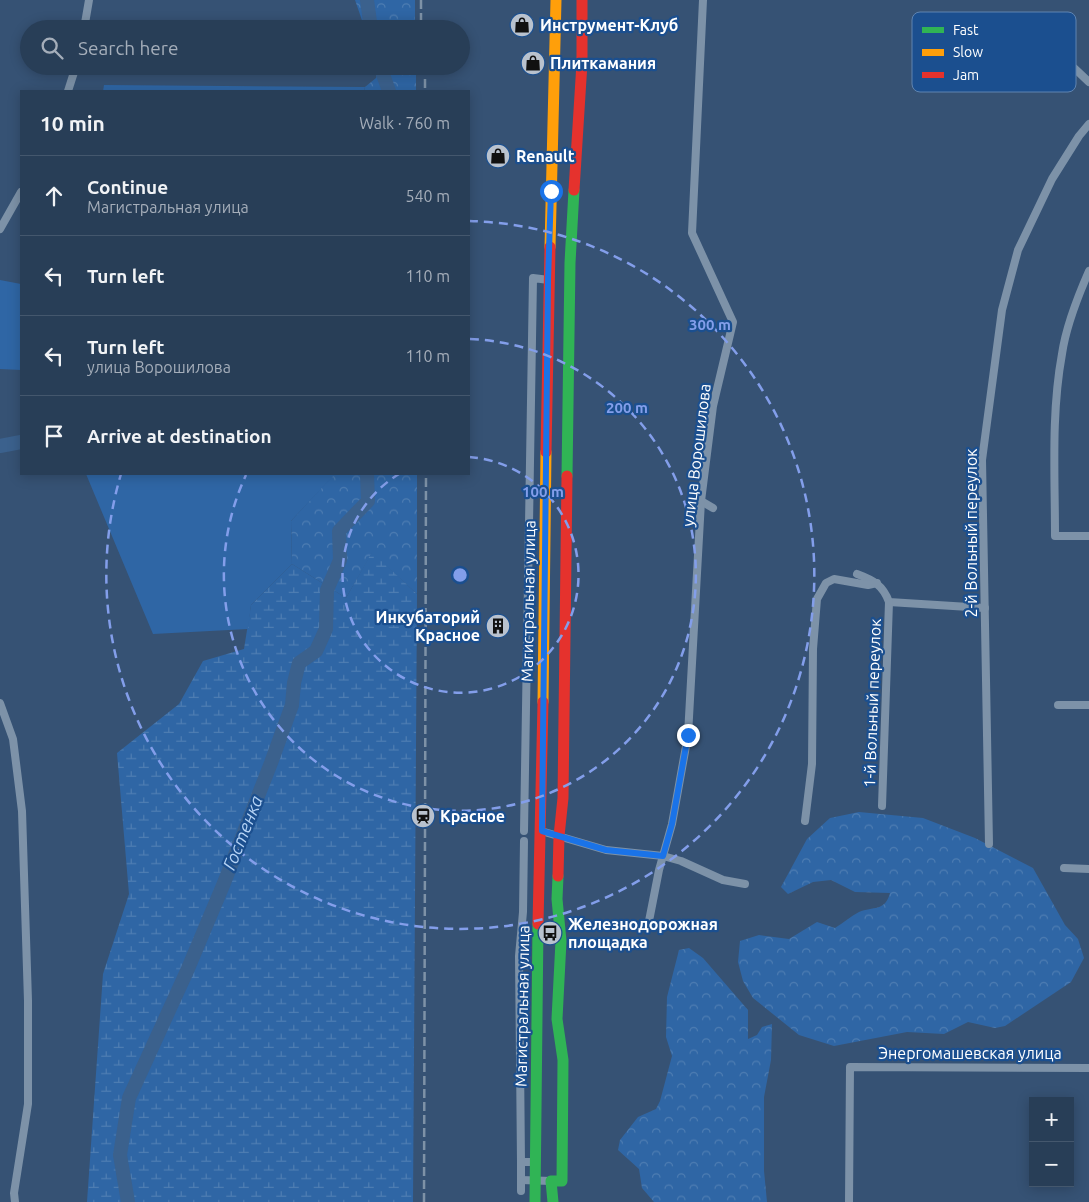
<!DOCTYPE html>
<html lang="en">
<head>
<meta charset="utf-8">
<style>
	body { margin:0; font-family:Ubuntu,sans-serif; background:#344961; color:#f1f3f6 }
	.controls { position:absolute; right:15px; bottom:15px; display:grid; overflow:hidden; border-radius:0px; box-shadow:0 2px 12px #0003 }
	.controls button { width:45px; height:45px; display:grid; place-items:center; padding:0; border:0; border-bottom:1px solid #44576d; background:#283e57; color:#f1f3f6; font:25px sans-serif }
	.stop { position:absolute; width:15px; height:15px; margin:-11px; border:4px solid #1a73e8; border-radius:50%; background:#fff }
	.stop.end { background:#1a73e8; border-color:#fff; box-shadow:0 1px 5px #0008 }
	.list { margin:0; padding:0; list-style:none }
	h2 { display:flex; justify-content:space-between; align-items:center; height:65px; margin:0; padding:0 20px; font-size:21px }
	h2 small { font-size:16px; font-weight:400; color:#a5aeba }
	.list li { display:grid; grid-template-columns:32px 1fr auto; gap:15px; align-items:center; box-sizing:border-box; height:80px; padding:0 20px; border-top:1px solid #44576d }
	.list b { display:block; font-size:19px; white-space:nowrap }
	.list p { margin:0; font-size:16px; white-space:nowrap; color:#a5aeba }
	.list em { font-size:16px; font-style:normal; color:#a5aeba }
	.icon { flex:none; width:28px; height:28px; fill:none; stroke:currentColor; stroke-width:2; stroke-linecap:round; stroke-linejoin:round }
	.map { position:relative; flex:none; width:1089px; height:1202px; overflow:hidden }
	.search { position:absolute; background:#283e57; box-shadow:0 2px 12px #0003; left:20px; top:20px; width:450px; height:55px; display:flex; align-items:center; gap:12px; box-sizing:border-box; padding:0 18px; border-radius:28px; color:#a5aeba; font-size:19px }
	.panel { position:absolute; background:#283e57; box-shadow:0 2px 12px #0003; left:20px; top:90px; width:450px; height:385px; border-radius:0px }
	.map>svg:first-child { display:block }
</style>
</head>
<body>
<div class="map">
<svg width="1089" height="1202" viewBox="0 0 1089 1202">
	<defs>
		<pattern id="forest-crowns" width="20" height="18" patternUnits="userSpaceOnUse" patternTransform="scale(1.25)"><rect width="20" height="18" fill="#2f66a5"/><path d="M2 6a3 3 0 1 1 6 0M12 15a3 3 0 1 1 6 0" fill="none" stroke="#4e7db2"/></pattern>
		<pattern id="wetland-marsh" width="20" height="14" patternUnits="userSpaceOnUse" patternTransform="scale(1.25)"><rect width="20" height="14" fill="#2f66a5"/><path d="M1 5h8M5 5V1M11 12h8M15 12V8" fill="none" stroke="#4e7db2"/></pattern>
	</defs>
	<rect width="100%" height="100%" fill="#365274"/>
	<g fill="url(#forest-crowns)">
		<polygon points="355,0 415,0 415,29 365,29"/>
		<polygon points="377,66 416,66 416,91 364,91 365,87 376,78"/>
		<polygon points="334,474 417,474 417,594 372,553 346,598 292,564 291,521"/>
		<path d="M859,812L923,818L975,838L1033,868L1065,925L1078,939L1084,958L1071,982L1005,1026L995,1028L968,1022L944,1034L907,1032L834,1046L799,1035L753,998L743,981L738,962L740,941L759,935L789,939L817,922L835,928C843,923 851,916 859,912C873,906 885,912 890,893L855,892L831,880L813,882L788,894L781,887L807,839L830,818Z"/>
		<polygon points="689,948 703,958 748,1010 748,1039 757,1035 762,1027 772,1024 771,1060 764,1097 764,1171 767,1202 654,1202 642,1188 639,1169 618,1150 620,1140 638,1117 656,1109 660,1101 672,1056 666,1037 667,997 679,950"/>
	</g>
	<polygon fill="url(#wetland-marsh)" points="372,552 417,594 413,1202 87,1202 103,974 129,894 117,753 179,704 203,661 244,649 251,605 292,564 346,598"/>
	<g fill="#2f66a5">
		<polygon points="104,85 365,87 364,91 103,91"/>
		<polygon points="0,280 21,284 21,370 0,369"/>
		<polygon points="86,474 334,474 334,475 291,521 292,564 251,605 248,629 153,634"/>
	</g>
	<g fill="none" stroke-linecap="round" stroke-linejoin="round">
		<g stroke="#3b618d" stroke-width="14">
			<polyline points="367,0 371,29"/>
			<polyline points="380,66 389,91"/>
			<polyline points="0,446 21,442"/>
			<polyline points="128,1202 120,1155 129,1098 187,971 224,883 271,763 292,705 294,683 299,663 316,651 326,629 327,590 340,560 339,531 368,501 367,474"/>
		</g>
		<g stroke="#7d92a8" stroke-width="8">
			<path d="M1016,23C1043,40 1066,60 1089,82"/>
			<polyline points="84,29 89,0"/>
			<polyline points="68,91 76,66"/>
			<polyline points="0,229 21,192"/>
			<path d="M1089,271C1078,296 1066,326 1062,354C1051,414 1055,475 1055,536H1089"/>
			<polyline points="701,501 713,508"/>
			<path d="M857,574C873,580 883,585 889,602L985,608"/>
			<polyline points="0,703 13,739 22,811 28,1001 28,1104 14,1193 15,1202"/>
			<polyline points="1058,705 1089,705"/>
			<polyline points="882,806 889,602"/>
			<polyline points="805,821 812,764 813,649 817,599 826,583 834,579 868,585 877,583"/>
			<polyline points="524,831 533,278 549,280"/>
			<polyline points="541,831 606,850 663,856 681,861 723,880 745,884"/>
			<polyline points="524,841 523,912 519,956 521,1162 535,1162"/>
			<polyline points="989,844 982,460 1002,310 1018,250 1052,179 1079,136 1089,124"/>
			<polyline points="1064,868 1089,869"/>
			<polyline points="649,921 659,870 672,824 688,735 701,501 713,406 733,322 692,233 703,0"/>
			<polyline points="521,1162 521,1191"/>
			<polyline points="521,1180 551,1181"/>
			<polyline points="849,1202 850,1067 1089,1068"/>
		</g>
		<g stroke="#30b455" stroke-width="11">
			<polyline points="567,476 570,263 574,190"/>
			<polyline points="535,1202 538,924"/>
			<polyline points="553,1202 551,1181 562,1181 563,1060 557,1019 561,941 557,899 558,876"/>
		</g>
		<g stroke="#ff9f0a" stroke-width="11">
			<polyline points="550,247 556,0"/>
			<polyline points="543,702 546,452"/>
		</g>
		<g stroke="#e5322d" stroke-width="11">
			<polyline points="574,190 582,63 582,0"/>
			<polyline points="546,452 550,247"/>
			<polyline points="558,876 559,836 563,798 567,476"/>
			<polyline points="538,924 543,702"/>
		</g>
		<g stroke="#7e92a7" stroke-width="2.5" stroke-dasharray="9 4" stroke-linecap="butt">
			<polyline points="421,0 421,29"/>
			<polyline points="425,66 425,91"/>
			<polyline points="424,1202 426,474"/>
		</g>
	</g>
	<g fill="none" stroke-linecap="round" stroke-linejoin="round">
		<polyline stroke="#1a73e8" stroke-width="6" points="551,191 548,280 542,831 606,850 663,856 672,824 688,735"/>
	</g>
	<g fill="none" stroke="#839eea" stroke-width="2.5" stroke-dasharray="9 6">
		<path d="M469 457A118 118 0 1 1 399 474"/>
		<path d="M470 339A236 236 0 1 1 246 475"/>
		<path d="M469 221A354 354 0 1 1 121 474"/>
	</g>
	<defs>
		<g id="shop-disc" transform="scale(1.25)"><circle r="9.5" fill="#b9c2ce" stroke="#1b4f8f"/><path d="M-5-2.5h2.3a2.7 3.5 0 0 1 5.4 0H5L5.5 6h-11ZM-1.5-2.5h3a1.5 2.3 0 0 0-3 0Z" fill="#111"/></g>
		<g id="building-disc" transform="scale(1.25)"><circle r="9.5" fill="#b9c2ce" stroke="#1b4f8f"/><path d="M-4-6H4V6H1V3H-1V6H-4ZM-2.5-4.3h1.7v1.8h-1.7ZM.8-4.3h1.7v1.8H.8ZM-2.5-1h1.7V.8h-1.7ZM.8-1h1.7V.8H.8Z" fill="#111"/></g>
		<g id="station-disc" transform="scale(1.25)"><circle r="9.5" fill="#b9c2ce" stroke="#1b4f8f"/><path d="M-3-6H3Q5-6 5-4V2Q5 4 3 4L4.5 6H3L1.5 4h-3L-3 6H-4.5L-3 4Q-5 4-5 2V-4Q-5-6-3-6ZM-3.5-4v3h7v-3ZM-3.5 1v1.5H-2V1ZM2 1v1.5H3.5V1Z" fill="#111"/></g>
		<g id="bus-disc" transform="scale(1.25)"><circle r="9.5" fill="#b9c2ce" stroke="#1b4f8f"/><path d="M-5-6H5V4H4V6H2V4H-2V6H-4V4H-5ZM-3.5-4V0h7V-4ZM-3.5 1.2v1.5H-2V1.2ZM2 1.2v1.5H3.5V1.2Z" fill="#111"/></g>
	</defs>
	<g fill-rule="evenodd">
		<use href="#shop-disc" x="522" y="25"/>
		<use href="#shop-disc" x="533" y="63"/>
		<use href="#shop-disc" x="498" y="156"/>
		<use href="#building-disc" x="498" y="626"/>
		<use href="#station-disc" x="423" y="816"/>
		<use href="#bus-disc" x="550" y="933"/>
	</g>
	<g text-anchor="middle" stroke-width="4.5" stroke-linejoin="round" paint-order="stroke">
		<g font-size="16" font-weight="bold" fill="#fff" stroke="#1b4f8f" text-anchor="start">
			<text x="540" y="31">Инструмент-Клуб</text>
			<text x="550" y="69">Плиткамания</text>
			<text x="516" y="162">Renault</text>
			<text x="480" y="623" text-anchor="end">Инкубаторий<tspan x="480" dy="18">Красное</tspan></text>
			<text x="440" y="822">Красное</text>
			<text x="568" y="930">Железнодорожная<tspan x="568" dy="18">площадка</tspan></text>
		</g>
		<g font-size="16" fill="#fff" stroke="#1b4f8f">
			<text transform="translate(696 455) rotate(-83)" y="6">улица Ворошилова</text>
			<text transform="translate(971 533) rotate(-90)" y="6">2-й Вольный переулок</text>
			<text transform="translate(528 601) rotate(-89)" y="6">Магистральная улица</text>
			<text transform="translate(872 703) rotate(-88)" y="6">1-й Вольный переулок</text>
			<text transform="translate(522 1006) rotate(-89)" y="6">Магистральная улица</text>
			<text x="970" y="1059">Энергомашевская улица</text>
		</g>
		<g font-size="18" font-style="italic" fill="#b5d3f5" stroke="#1b4f8f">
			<text transform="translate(243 833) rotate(-68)" y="6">Гостенка</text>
		</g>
	</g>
	<rect x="912" y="12" width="164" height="80" rx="8" fill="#1b4f8f" stroke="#5f84b1" stroke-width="1"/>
	<rect x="922" y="27" width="22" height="6" fill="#30b455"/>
	<rect x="922" y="49" width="22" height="7" fill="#ff9f0a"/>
	<rect x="922" y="72" width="22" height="6" fill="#e5322d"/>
	<g font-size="14" fill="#fff">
		<text x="953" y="35">Fast</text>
		<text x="953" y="57">Slow</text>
		<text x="953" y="80">Jam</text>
	</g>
	<circle cx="460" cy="575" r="8" fill="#839eea" stroke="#1b4f8f" stroke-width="2.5"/>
	<g font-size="15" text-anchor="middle" font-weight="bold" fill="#839eea" stroke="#1b4f8f" stroke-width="4.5" stroke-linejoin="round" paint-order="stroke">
		<text x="710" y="330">300 m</text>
		<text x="627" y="413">200 m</text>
		<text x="543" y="497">100 m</text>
	</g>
</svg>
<div class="controls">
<button>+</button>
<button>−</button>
</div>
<div class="stop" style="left:551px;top:191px"></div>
<div class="stop end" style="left:688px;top:735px"></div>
<div class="search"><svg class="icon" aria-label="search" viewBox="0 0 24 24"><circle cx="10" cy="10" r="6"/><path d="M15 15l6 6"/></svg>Search here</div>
<section class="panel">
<h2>10 min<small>Walk · 760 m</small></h2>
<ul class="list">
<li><svg class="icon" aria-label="ahead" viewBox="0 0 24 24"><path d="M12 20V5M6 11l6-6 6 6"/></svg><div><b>Continue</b><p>Магистральная улица</p></div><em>540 m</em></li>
<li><svg class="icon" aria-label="left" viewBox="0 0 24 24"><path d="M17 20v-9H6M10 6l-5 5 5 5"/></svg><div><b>Turn left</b></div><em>110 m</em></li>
<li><svg class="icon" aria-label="left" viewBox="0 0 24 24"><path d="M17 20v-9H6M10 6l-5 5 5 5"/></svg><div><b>Turn left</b><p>улица Ворошилова</p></div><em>110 m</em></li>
<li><svg class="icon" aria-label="arrive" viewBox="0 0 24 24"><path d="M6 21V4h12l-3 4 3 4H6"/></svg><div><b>Arrive at destination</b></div></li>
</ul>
</section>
</div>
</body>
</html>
